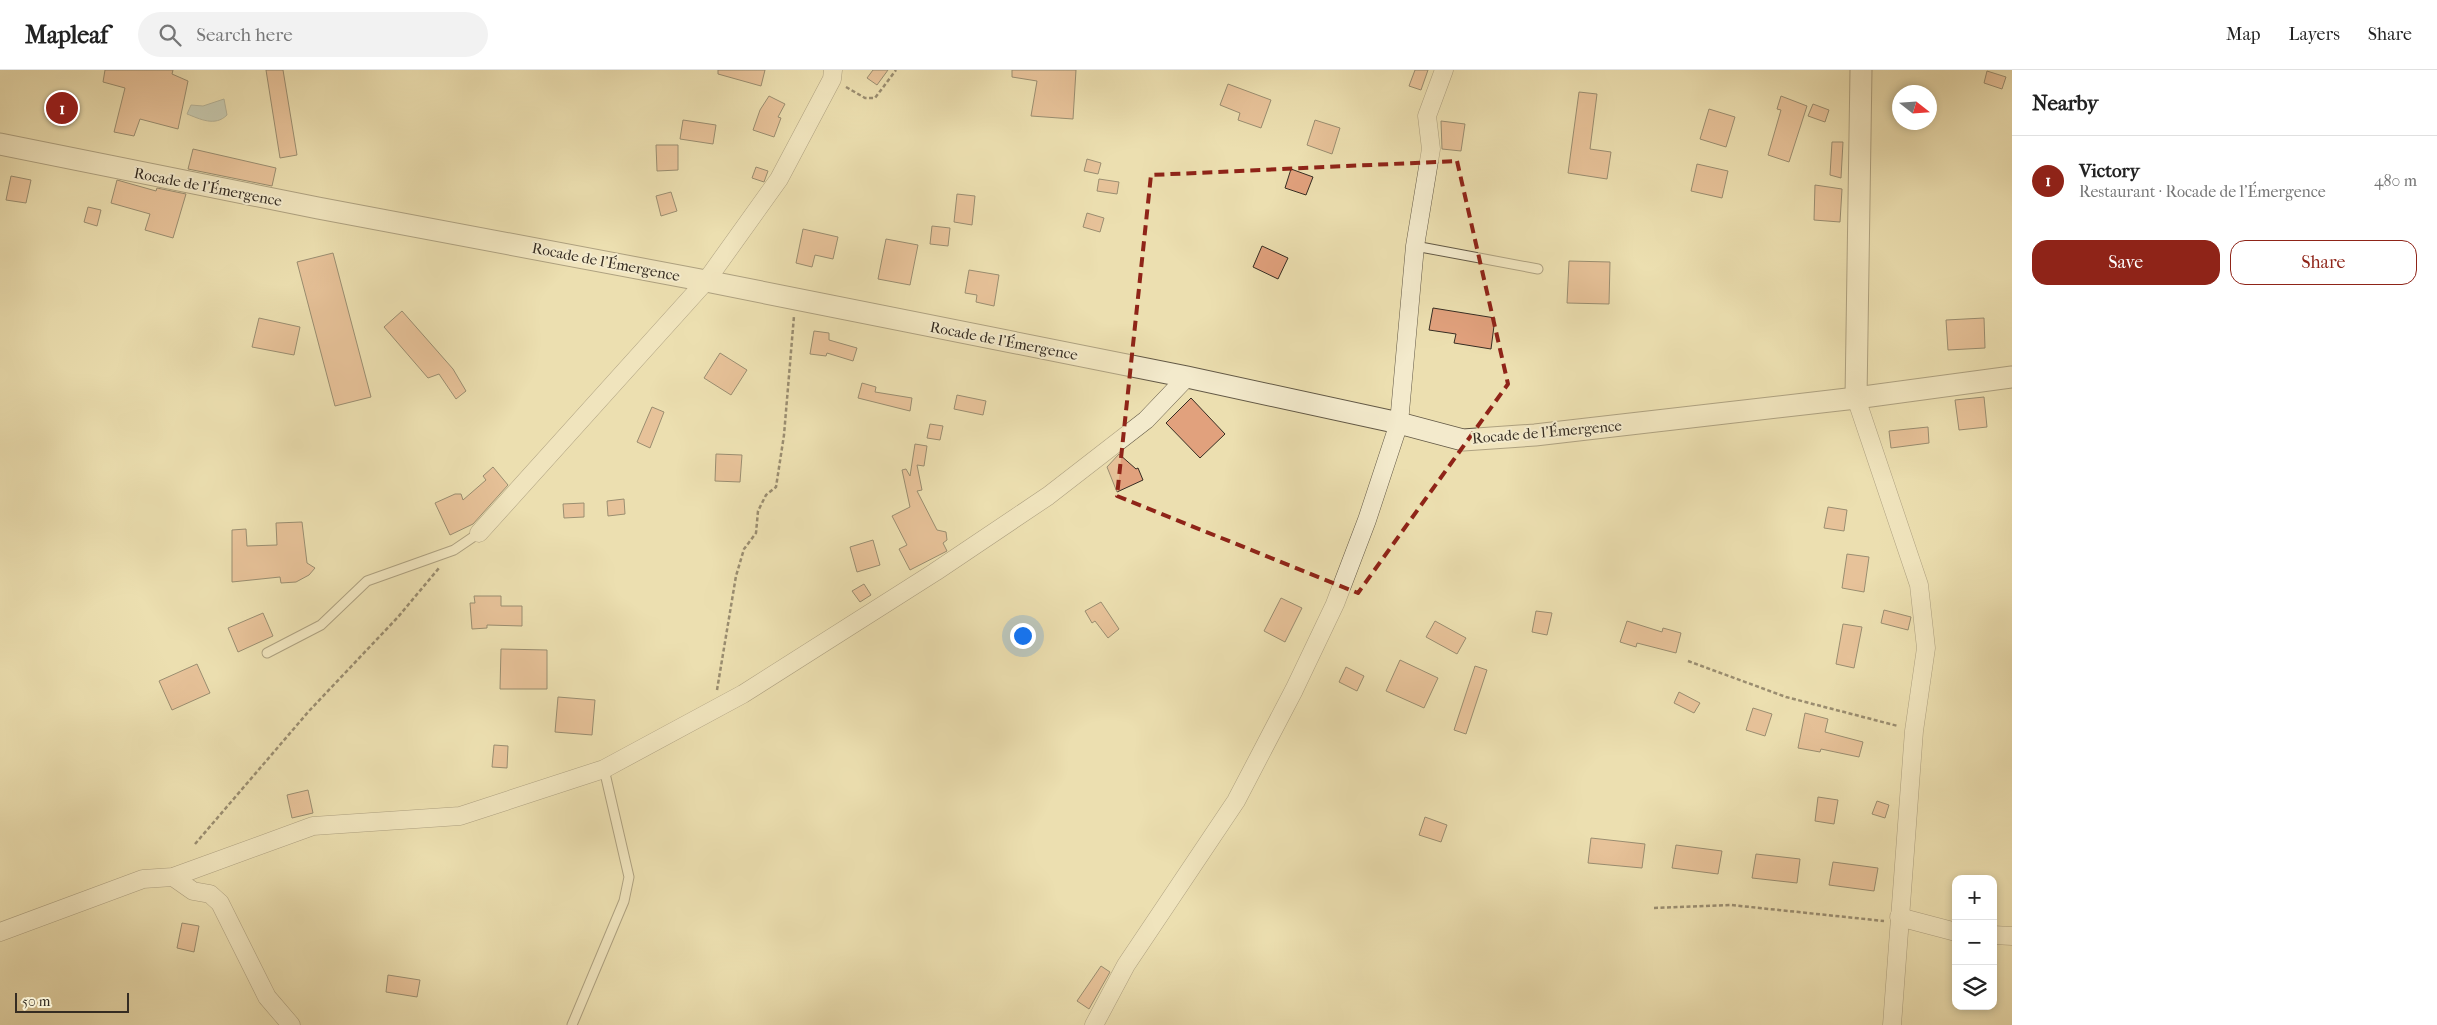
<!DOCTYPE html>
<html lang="en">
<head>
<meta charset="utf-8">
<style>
	body { margin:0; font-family:"IM FELL French Canon",serif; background:#f2f2f2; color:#222 }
	.controls { position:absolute; right:15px; bottom:15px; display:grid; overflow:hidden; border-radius:10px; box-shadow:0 2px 8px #0003 }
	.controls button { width:45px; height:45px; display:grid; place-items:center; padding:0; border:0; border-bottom:1px solid #e0e0e0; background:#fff; color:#222; font:25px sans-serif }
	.compass { position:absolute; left:1892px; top:15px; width:45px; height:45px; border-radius:50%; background:#fff; box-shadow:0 2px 8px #0003; rotate:107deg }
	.scale { position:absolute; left:15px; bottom:12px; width:114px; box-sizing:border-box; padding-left:5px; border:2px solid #352c22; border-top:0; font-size:14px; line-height:18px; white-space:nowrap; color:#352c22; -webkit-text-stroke:4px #f3eacc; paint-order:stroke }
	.you { position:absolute; left:1022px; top:565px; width:18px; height:18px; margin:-12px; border:4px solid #fff; border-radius:50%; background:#1a73e8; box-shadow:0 0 0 8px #1a73e833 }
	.badge { display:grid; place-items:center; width:32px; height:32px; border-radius:50%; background:#8f2418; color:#fff; font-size:16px; font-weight:700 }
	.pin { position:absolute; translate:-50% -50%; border:2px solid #fff; box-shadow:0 1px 5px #0006 }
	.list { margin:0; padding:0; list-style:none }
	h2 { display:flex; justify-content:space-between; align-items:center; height:65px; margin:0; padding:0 20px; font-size:21px }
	h2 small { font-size:16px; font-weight:400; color:#767676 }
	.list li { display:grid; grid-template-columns:32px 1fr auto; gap:15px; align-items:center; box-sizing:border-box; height:90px; padding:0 20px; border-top:1px solid #e0e0e0 }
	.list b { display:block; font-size:19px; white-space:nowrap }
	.list p { margin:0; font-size:16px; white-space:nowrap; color:#767676 }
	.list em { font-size:16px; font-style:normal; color:#767676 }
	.actions { display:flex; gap:10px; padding:15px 20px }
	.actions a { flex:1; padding:11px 0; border:1px solid #8f2418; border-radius:15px; text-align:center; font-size:18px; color:#8f2418 }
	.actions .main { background:#8f2418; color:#fff }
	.icon { flex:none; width:28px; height:28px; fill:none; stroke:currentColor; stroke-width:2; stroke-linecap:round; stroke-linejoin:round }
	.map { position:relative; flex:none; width:2012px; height:955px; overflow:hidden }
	header { display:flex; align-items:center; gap:30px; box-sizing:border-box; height:70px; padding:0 25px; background:#fff; border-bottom:1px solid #e0e0e0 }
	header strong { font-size:24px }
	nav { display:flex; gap:28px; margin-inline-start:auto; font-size:18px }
	.search { width:350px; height:45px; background:#f2f2f2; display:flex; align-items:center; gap:12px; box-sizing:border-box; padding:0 18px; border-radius:28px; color:#767676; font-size:19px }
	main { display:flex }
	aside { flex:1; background:#fff }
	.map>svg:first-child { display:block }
</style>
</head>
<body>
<header>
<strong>Mapleaf</strong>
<div class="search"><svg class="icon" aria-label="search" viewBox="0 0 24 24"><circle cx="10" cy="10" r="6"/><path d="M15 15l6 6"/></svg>Search here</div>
<nav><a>Map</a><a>Layers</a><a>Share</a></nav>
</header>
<main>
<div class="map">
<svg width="2012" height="955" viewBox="0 0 2012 955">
	<rect width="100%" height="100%" fill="#ecdfb0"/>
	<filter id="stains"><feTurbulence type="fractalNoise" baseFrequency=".004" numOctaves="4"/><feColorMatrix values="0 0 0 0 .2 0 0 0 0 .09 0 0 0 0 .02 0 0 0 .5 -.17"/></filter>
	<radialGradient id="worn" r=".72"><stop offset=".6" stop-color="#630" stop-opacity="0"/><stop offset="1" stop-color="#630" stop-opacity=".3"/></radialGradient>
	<path fill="#9fb9b7" stroke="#75817b" d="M224,29L227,45C215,57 200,49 187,44L191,35L203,36Z"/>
	<g fill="#e1a17d" stroke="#352c22">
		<polygon points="105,0 173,0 172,4 188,11 178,59 140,49 134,66 114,62 125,18 103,12"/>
		<polygon points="266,0 283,0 297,85 280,88"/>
		<polygon points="718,0 765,0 761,16 718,4"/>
		<polygon points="873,0 888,0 877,15 867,8"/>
		<polygon points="1012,0 1076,0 1073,49 1031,46 1037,11 1012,7"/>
		<polygon points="1415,0 1428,0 1421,20 1409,16"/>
		<polygon points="1987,1 2006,7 2002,19 1984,13"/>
		<polygon points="1228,14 1271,30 1261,58 1238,50 1240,43 1220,35"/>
		<polygon points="1579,22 1597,24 1590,79 1611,82 1607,109 1568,103"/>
		<polygon points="769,26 785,34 778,47 781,48 774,67 753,60 760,40"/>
		<polygon points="1781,26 1807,36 1789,92 1768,85 1781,40 1777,39"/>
		<polygon points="1813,34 1829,40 1825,52 1808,46"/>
		<polygon points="1709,39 1735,47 1726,77 1700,69"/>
		<polygon points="683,50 716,55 713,74 680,69"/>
		<polygon points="1315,50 1340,58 1332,84 1307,75"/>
		<polygon points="1441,51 1465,54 1461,81 1442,79"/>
		<polygon points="1832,72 1843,72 1841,108 1830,105"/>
		<polygon points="656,75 678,75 678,100 657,101"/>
		<polygon points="193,79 276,98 272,116 188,99"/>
		<polygon points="1087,89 1101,93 1098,104 1084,101"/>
		<polygon points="1697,94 1728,101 1722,128 1691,121"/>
		<polygon points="756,97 768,101 764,112 752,108"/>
		<polygon points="1291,99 1313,107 1306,125 1285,118"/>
		<polygon points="11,106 31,110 26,133 6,130"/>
		<polygon points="1099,109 1119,112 1117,124 1097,121"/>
		<polygon points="117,110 156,121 157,118 186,124 173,168 145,160 150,144 111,133"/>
		<polygon points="1815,115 1842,119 1840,152 1814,150"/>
		<polygon points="671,122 677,141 661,146 656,126"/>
		<polygon points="957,124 975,126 972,155 954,152"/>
		<polygon points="88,137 101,140 97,156 84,152"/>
		<polygon points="1087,143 1104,148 1100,162 1083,157"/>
		<polygon points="932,156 950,158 948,176 930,174"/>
		<polygon points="803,159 838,167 833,189 815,185 812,197 796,193"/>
		<polygon points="886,169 918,175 910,215 878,209"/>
		<polygon points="1262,176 1288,188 1278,209 1253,197"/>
		<polygon points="333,183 371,327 335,336 297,192"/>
		<polygon points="1569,191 1610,192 1609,234 1567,233"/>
		<polygon points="969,200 999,205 994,236 976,232 977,225 965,223"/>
		<polygon points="1433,238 1495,248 1491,279 1454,273 1456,264 1429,260"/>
		<polygon points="402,241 453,299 466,321 456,329 439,304 428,308 384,257"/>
		<polygon points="259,248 300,257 294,285 252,277"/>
		<polygon points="1984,248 1985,278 1948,280 1946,250"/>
		<polygon points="814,261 829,263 829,270 857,278 853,291 827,283 826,286 810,284"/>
		<polygon points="720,283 747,300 731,325 704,308"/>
		<polygon points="862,313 876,317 875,322 912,328 910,341 858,328"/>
		<polygon points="957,325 986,331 983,345 954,339"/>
		<polygon points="1984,327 1987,357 1959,360 1955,330"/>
		<polygon points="1191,328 1225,364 1200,388 1166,353"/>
		<polygon points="652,337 664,342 650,378 637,372"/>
		<polygon points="930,354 943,356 940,370 927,368"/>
		<polygon points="1928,357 1929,373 1891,378 1889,361"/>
		<polygon points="915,374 927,376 924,396 917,395 922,420 917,421 937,460 946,462 947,470 943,473 947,481 910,500 899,479 907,475 892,446 910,437 902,400 906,399 910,406"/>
		<polygon points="716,384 742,385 740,412 715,411"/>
		<polygon points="1119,384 1136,399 1138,398 1143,410 1117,422 1107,397"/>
		<polygon points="493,397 508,415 473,454 450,465 435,433 455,424 461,424 463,430 486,410 483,406"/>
		<polygon points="624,429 625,444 608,446 607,431"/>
		<polygon points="584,433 584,447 564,448 563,434"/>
		<polygon points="1828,437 1847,440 1844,461 1824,458"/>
		<polygon points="302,452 307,493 315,498 309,505 296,512 281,513 280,507 232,512 232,460 246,459 247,476 277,475 276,453"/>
		<polygon points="873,470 880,495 857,502 850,477"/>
		<polygon points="1847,484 1869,487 1864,522 1842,518"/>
		<polygon points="864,514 871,525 860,532 852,521"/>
		<polygon points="474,526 501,526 501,536 522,536 522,556 487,555 487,558 472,559 470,533 475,533"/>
		<polygon points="1281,528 1302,538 1285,572 1264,561"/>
		<polygon points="1101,532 1119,559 1108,568 1095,551 1092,553 1085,541"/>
		<polygon points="1884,540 1911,547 1908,560 1881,553"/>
		<polygon points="1536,541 1552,543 1547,565 1532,562"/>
		<polygon points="263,543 273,566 238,582 228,558"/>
		<polygon points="1435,551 1466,568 1457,584 1426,567"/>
		<polygon points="1627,551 1662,562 1663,558 1681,563 1676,583 1637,573 1636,577 1620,572"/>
		<polygon points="1843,554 1862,557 1854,598 1836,594"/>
		<polygon points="501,579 547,580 547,619 500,619"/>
		<polygon points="1400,590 1438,608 1424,638 1386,621"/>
		<polygon points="197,594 210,623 172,640 159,611"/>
		<polygon points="1475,596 1487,600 1466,664 1454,660"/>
		<polygon points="1346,597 1364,606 1357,621 1339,612"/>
		<polygon points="1679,622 1700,633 1694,643 1674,633"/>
		<polygon points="558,627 595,630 592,665 555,662"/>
		<polygon points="1753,638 1772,644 1765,666 1746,660"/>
		<polygon points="1805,643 1828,649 1825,662 1863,672 1859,687 1821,679 1820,682 1798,678"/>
		<polygon points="494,675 508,676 507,698 492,697"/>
		<polygon points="308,720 313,743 292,748 287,725"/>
		<polygon points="1818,727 1838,730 1834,754 1815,751"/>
		<polygon points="1877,731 1889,735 1885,748 1872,744"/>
		<polygon points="1425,747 1447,755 1441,772 1419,765"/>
		<polygon points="1591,768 1645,774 1642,798 1588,793"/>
		<polygon points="1676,775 1722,781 1718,804 1672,798"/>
		<polygon points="1756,784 1800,789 1797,813 1752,808"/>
		<polygon points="1833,792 1878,798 1874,821 1829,815"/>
		<polygon points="182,853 199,856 194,882 177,878"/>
		<polygon points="1101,896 1110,902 1089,939 1077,931"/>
		<polygon points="388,905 420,910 417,927 386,922"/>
	</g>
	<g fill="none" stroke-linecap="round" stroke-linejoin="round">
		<g stroke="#635946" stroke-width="11">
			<g id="service">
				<polyline points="1415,176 1538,199"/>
				<polyline points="267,583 321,555 367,511 454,480 479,463"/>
				<polyline points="572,955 624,831 629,807 604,699"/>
			</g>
		</g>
		<g stroke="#635946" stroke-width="19">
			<g id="minor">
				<polyline points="1856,328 1919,515 1926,578 1914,661 1892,955"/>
				<polyline points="479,463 706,211 779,109 832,9 833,0"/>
				<polyline points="173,807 193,821 210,824 220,833 267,927 291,955"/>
				<polyline points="1899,847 1956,862"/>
				<polyline points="0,862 143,809 173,807 313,756 460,746 604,699 743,624 935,502 1048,426 1146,350 1187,307"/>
				<polyline points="1993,865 2012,866"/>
				<polyline points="1094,955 1126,895 1236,731 1294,620 1335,534 1367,450 1399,353 1415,176 1431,79 1427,46 1444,0"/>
			</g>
		</g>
		<g stroke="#635946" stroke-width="23">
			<g id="tertiary">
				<polyline points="0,74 318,138 706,211 1187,307 1399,353 1463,370 1535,365 1856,328 2012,307"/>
				<polyline points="1856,328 1861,0"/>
			</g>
		</g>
		<g stroke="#352c22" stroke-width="2.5" stroke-dasharray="4 2.5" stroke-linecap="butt">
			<polyline points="846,17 865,28 875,28 896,0"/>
			<polyline points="1688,591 1786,627 1898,656"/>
			<polyline points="717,620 736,506 744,479 756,463 758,441 766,425 776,417 784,365 794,246"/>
			<polyline points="195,774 309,641 398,547 439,498"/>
			<polyline points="1654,838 1731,835 1884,851"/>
		</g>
		<use href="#service" stroke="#f3eacc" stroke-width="9"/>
		<use href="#minor" stroke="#f3eacc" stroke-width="18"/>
		<use href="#tertiary" stroke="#f3eacc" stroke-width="21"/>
	</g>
	<path d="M0 0H2012V955H0ZM1457,91L1508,314L1358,523L1117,426L1151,105Z" fill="#ecdfb0" fill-opacity=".55" fill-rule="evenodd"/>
	<path fill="none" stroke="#8f2418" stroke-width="4" stroke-dasharray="10 6" stroke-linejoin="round" d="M1457,91L1508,314L1358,523L1117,426L1151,105Z"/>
	<g text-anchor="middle" stroke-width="4" stroke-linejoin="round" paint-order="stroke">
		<g font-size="15" fill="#352c22" stroke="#f3eacc">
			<text transform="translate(208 117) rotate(11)" y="5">Rocade de l'Émergence</text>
			<text transform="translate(606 192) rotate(11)" y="5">Rocade de l'Émergence</text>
			<text transform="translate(1004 271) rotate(11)" y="5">Rocade de l'Émergence</text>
			<text transform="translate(1547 362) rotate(-5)" y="5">Rocade de l'Émergence</text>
		</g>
	</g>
	<rect width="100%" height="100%" filter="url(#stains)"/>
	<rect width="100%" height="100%" fill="url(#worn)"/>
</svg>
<div class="controls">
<button>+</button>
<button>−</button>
<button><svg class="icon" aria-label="layers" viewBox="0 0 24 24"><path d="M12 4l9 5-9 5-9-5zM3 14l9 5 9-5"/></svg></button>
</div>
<svg class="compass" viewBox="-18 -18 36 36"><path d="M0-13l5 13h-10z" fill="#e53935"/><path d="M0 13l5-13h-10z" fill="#767676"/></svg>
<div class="scale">50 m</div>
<div class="you"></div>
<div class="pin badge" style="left:62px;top:38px">1</div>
</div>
<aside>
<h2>Nearby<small></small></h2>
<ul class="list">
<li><span class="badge">1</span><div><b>Victory</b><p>Restaurant · Rocade de l'Émergence</p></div><em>480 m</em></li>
</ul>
<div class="actions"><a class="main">Save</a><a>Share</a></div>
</aside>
</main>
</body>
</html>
